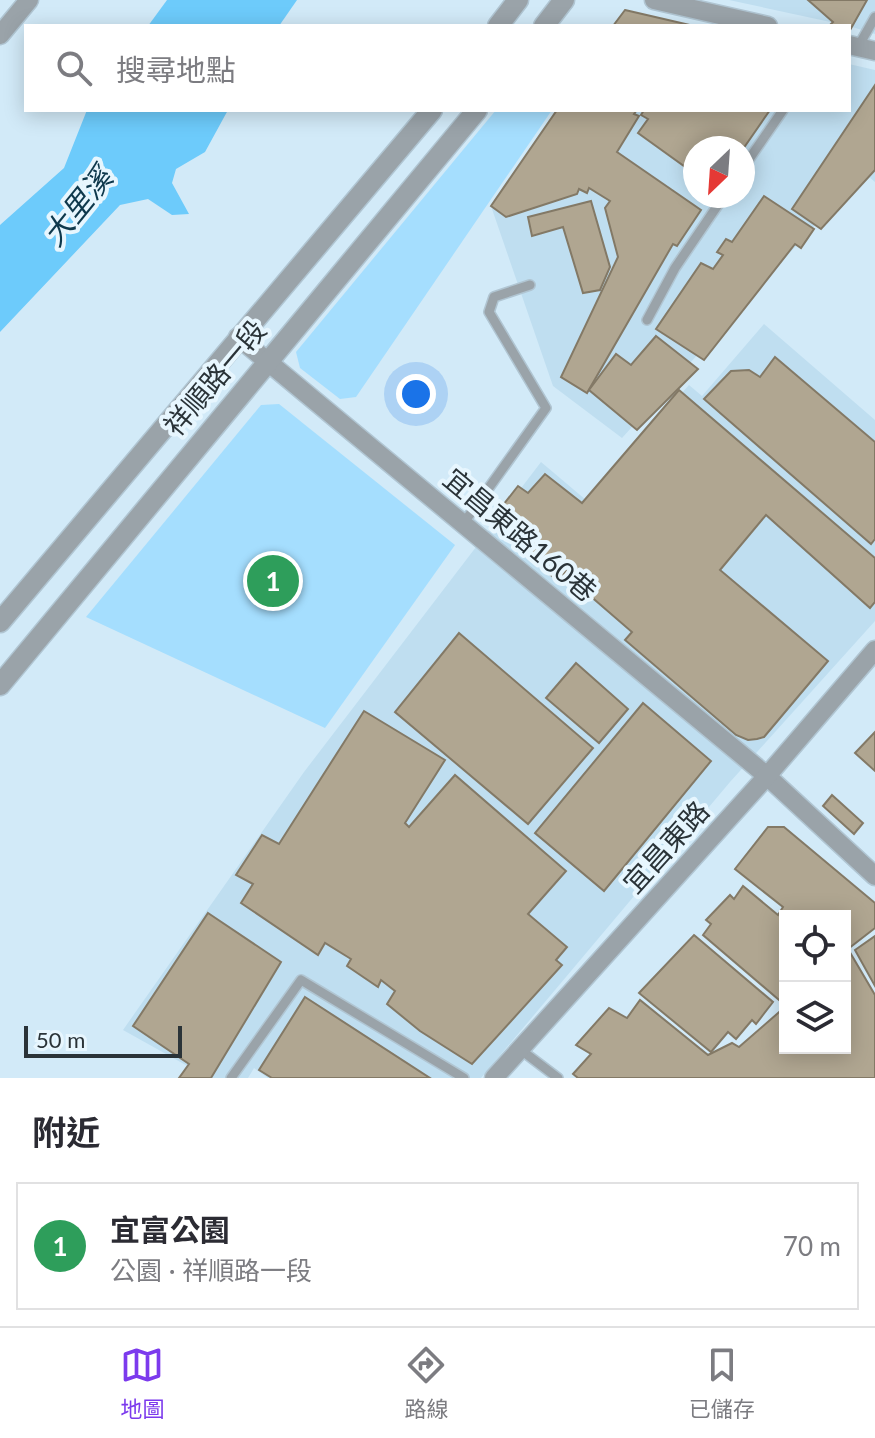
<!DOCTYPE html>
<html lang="zh-TW">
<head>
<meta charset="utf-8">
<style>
	body { margin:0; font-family:Lato,"Noto Sans TC",sans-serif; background:#f7f7f7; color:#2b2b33 }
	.controls { position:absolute; right:24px; bottom:24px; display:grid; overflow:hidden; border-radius:0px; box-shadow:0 4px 20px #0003 }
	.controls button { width:72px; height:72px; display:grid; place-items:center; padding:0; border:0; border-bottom:2px solid #e1e1e2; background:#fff; color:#2b2b33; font:40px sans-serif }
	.compass { position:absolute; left:683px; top:136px; width:72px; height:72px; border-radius:50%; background:#fff; box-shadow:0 4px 20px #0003; rotate:205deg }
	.scale { position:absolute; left:24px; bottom:20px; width:158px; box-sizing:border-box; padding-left:8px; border:4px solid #2a3338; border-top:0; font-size:22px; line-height:28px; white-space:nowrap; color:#2a3338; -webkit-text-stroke:6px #e7f6fe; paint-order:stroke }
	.you { position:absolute; left:416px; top:394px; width:28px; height:28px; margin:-20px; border:6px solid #fff; border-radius:50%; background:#1a73e8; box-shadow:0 0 0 12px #1a73e833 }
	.badge { display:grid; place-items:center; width:52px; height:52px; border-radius:50%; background:#7c3aed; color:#fff; font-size:26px; font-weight:700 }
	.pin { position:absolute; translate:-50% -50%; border:4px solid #fff; box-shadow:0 2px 8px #0006 }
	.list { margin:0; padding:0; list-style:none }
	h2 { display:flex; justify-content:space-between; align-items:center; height:104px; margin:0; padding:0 32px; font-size:34px }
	h2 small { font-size:26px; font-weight:400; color:#7c7c81 }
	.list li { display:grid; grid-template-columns:52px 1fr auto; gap:24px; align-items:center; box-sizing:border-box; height:128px; margin:0 16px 16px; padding:0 16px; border:2px solid #e1e1e2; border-radius:0px }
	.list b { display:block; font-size:30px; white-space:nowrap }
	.list p { margin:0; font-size:26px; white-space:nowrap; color:#7c7c81 }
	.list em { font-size:26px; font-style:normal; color:#7c7c81 }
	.icon { flex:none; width:44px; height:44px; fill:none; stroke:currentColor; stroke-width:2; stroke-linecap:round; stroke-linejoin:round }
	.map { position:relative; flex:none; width:875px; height:1078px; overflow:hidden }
	.search { position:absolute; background:#fff; box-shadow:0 4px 20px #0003; left:24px; right:24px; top:24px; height:88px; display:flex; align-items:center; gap:20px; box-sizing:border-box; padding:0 28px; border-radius:0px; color:#7c7c81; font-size:30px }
	.sheet { height:248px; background:#fff }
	nav { display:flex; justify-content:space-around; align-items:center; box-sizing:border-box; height:112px; border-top:2px solid #e1e1e2; background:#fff; font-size:22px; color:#7c7c81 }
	nav a { display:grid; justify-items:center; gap:4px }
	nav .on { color:#7c3aed }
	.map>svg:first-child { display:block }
</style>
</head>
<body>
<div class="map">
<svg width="875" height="1078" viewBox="0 0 875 1078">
	<rect width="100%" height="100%" fill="#d2eaf8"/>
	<g fill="#bfdef0" fill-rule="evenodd">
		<polygon points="729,0 875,0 875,34 849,26"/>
		<path d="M849,64L875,70V182L863,172L622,438L553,386L492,209L556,110H849ZM695,148H743V196H695Z"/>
		<polygon points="764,324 875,420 875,621 730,782 481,1078 268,1078 254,1068 248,1078 209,1078 123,1030 304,772 541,462 586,500 689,385 702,396"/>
	</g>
	<g fill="#a5defe">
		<polygon points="496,110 552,110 356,397 340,399 300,368 296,352"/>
		<polygon points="279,404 455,545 325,728 86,617 261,405"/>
	</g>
	<g fill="#6dcbfb">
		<polygon points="167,0 297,0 279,26 148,26"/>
		<polygon points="87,110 228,110 205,152 176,169 172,183 189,214 172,215 148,199 120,205 0,332 0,225 64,168"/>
	</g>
	<g fill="#b0a691" stroke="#837966" stroke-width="2">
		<polygon points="808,0 867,0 849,32 849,26 829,26 833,22"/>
		<polygon points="625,10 694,26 613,26"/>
		<polygon points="875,85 875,170 821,229 792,209"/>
		<polygon points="557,110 637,110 634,114 639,116 617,152 701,210 677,246 673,244 587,393 561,377 618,257 605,208 610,201 589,188 587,193 579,189 577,194 506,217 491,206"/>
		<polygon points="644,110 770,110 743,149 695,148 695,174 638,133 648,119 641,115"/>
		<polygon points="764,196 814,229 801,248 795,244 704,360 656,329 701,263 713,269 723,255 717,252 726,239 732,242"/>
		<polygon points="591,201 610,267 600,290 583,293 563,227 532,236 528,217"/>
		<polygon points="656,336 698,369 637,430 589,390 616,354 631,365"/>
		<polygon points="775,357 875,442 875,539 871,544 704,399 731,371 749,370 760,377"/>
		<polygon points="679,390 875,558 875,602 870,608 766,515 720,570 828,661 764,737 757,739 748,740 736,735 625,640 632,632 588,594 591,589 568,569 558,581 489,523 518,486 528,493 545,474 582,503"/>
		<polygon points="459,633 593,748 528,824 395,712"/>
		<polygon points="576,663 628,709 599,743 546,698"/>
		<polygon points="643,703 711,761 604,891 535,833"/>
		<polygon points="364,711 445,760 405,823 409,827 455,775 566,871 528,914 567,947 556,960 562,965 472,1064 420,1031 387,1004 395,991 381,980 378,987 347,966 351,959 325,943 318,955 241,903 253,884 236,875 262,835 279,844"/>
		<polygon points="875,732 875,771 855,753"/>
		<polygon points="832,795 863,823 854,834 823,806"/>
		<polygon points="768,827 784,827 875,903 875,928 848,949 875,995 875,1078 578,1078 573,1074 591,1054 576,1045 609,1008 627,1018 640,1000 708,1055 732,1043 739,1047 785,1007 785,1048 845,1048 845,916 785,916 785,1005 703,935 711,924 706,920 730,895 734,899 743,886 778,915 783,907 735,869"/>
		<polygon points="208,913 281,962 211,1078 179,1078 189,1064 133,1026"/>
		<polygon points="694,935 773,1002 756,1024 752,1020 736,1039 728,1032 711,1052 639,993"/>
		<polygon points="875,936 875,986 855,950"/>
		<polygon points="305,997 430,1078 272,1078 259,1070"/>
	</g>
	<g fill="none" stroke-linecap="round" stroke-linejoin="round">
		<g stroke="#b0c5d2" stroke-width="12">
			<g id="service">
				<polyline points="858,47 875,17"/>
				<polyline points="743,168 783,110"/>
				<polyline points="647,320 675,268 724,196"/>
				<polyline points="463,524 546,408 489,312 494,297 530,285"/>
				<polyline points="521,1050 558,1078"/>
				<polyline points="231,1078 301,980 464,1078"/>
			</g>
		</g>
		<g stroke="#b0c5d2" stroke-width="21">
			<g id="minor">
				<polyline points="654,0 768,26"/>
				<polyline points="0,35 29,0"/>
				<polyline points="849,45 875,51"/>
				<polyline points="238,337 767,776 875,876"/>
				<polyline points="494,1078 767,776 875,650"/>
			</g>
		</g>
		<g stroke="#b0c5d2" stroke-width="23">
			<g id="tertiary">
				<polyline points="498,26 518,0"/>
				<polyline points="544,26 564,0"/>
				<polyline points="0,622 432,110"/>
				<polyline points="0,685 477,110"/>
			</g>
		</g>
		<use href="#service" stroke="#9aa3a9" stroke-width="9"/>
		<use href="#minor" stroke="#9aa3a9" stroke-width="18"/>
		<use href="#tertiary" stroke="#9aa3a9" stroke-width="20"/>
	</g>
	<g text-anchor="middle" stroke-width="8" stroke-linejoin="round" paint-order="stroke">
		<g font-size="28" fill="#2a3338" stroke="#e7f6fe">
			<text transform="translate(215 378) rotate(-50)" y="10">祥順路一段</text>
			<text transform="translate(520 535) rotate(40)" y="10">宜昌東路160巷</text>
			<text transform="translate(666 847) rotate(-48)" y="10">宜昌東路</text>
		</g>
		<g font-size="30" font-style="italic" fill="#0e384c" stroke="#e7f6fe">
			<text transform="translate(78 207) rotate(-51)" y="10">大里溪</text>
		</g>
	</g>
</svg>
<div class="controls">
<button><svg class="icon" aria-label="locate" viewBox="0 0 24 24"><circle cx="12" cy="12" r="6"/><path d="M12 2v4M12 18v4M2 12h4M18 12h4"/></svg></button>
<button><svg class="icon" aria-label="layers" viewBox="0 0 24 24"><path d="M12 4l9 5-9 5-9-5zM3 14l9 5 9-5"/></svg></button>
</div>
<svg class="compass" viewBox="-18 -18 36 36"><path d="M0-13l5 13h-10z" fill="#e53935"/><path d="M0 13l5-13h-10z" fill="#7c7c81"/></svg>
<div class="scale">50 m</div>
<div class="you"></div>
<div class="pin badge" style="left:273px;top:581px;background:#2e9e5b">1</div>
<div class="search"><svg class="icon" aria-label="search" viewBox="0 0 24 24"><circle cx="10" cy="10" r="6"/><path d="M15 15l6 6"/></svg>搜尋地點</div>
</div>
<section class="sheet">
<h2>附近<small></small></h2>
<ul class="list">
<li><span class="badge" style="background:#2e9e5b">1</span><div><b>宜富公園</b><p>公園 · 祥順路一段</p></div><em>70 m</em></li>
</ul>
</section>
<nav>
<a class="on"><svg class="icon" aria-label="map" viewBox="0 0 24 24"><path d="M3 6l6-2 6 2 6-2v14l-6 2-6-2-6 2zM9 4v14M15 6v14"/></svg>地圖</a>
<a><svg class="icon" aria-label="directions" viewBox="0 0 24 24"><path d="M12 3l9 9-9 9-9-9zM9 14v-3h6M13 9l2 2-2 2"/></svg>路線</a>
<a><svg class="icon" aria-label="saved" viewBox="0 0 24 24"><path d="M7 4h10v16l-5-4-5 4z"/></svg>已儲存</a>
</nav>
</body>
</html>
